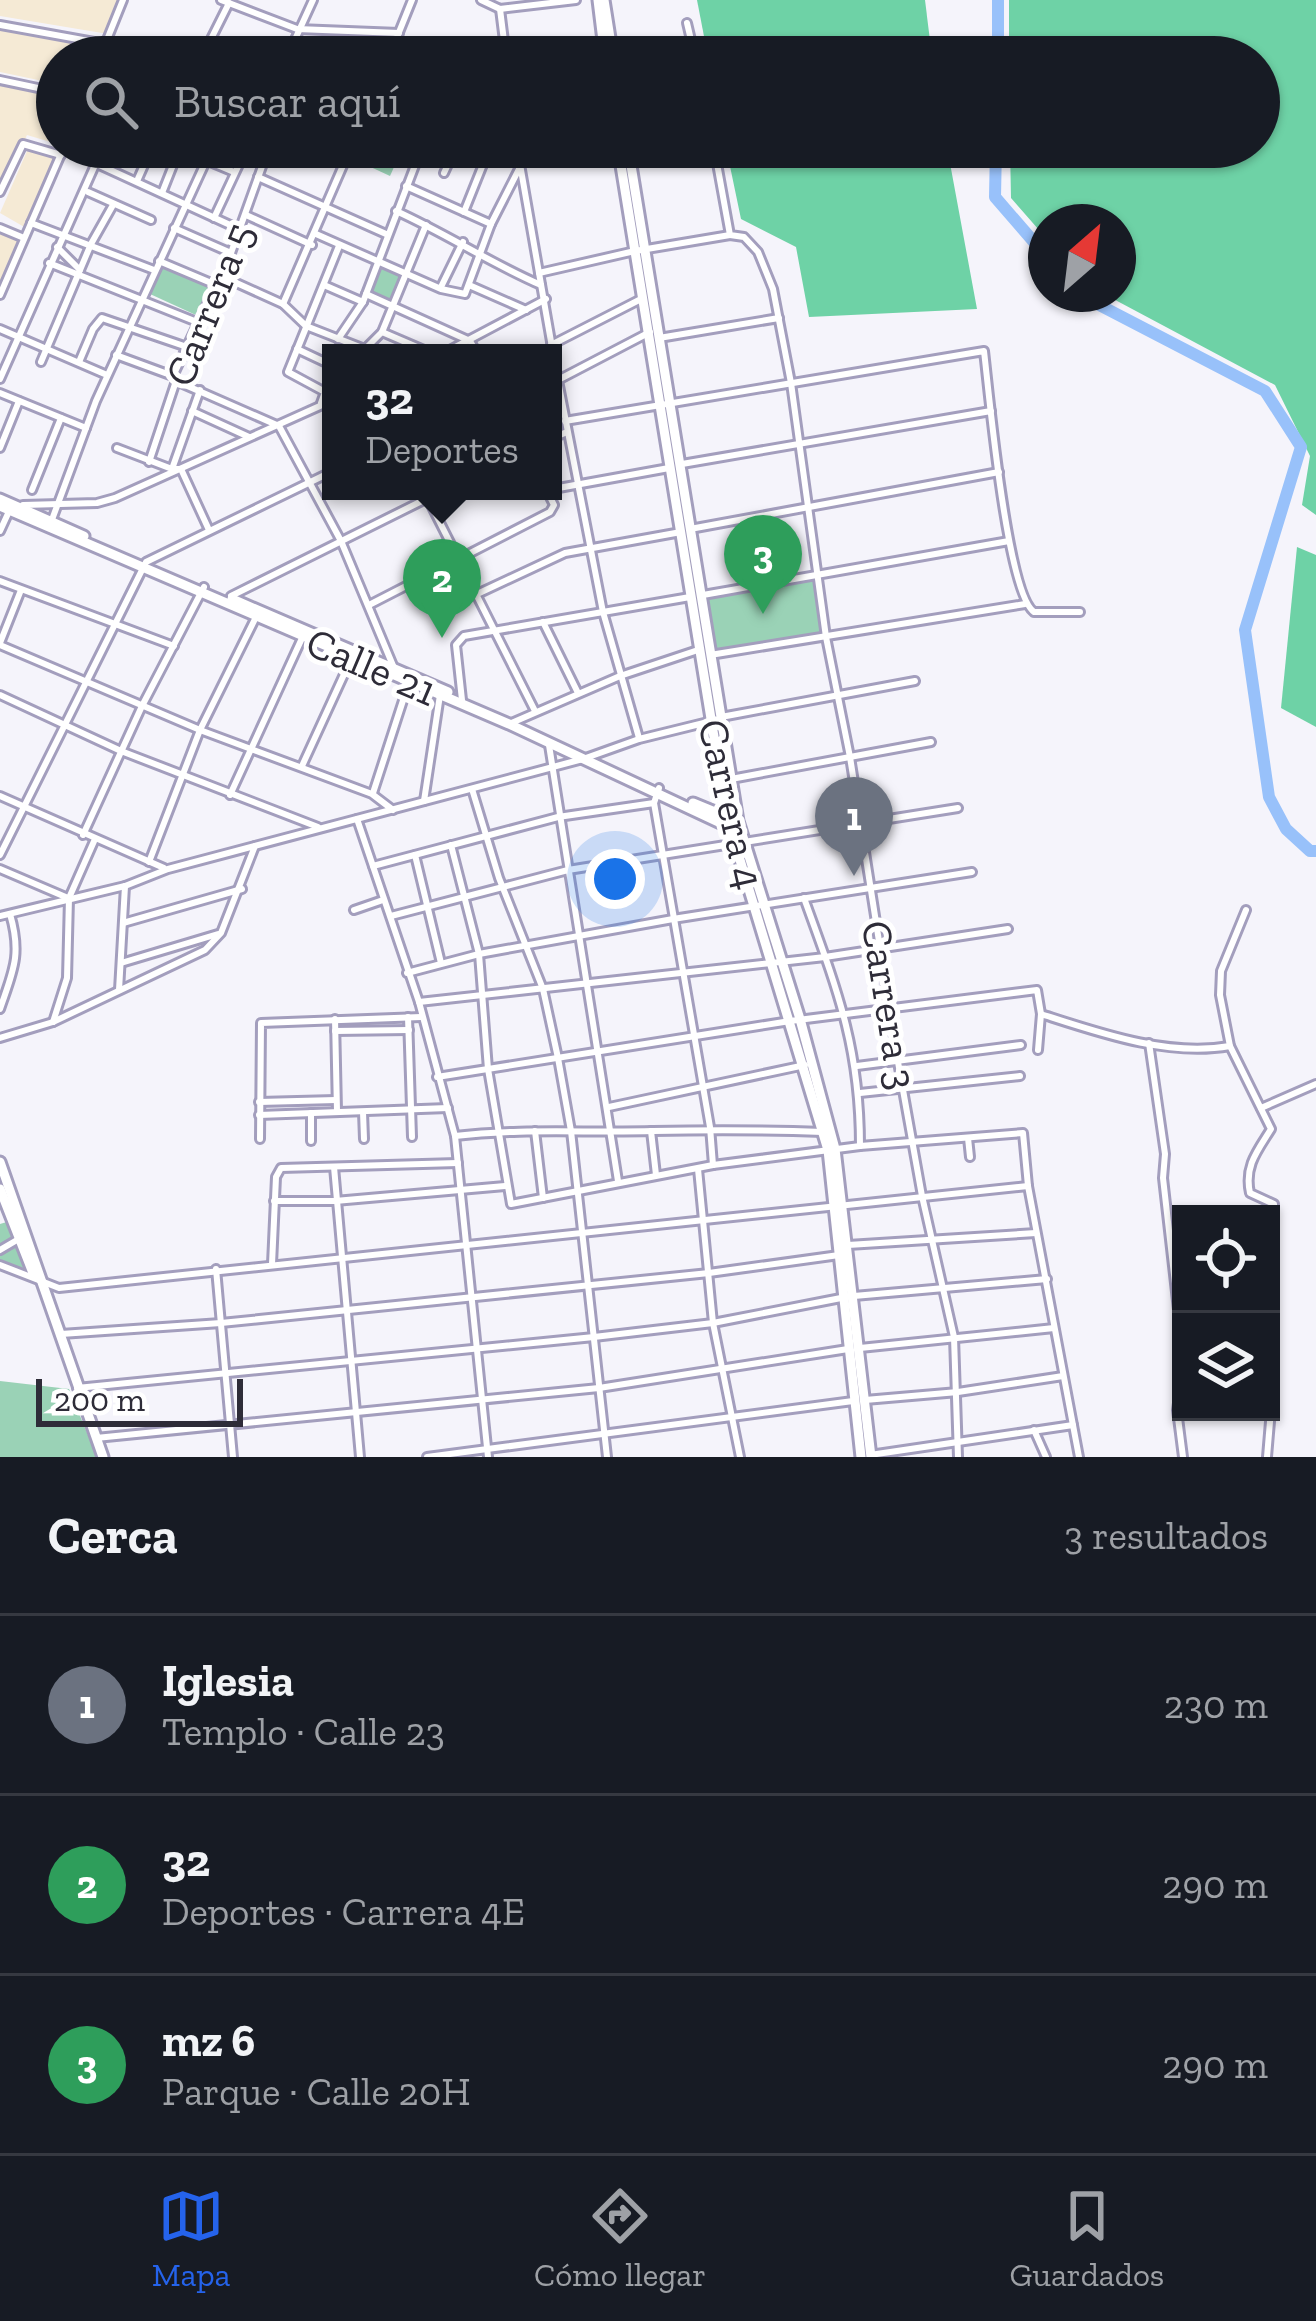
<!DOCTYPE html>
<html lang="es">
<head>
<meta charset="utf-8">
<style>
	body { margin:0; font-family:"Zilla Slab",serif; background:#242831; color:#f1f3f6 }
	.controls { position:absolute; right:36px; bottom:36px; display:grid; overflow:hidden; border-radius:0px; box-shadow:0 3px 9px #0004 }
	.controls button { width:108px; height:108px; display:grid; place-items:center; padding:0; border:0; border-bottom:3px solid #363941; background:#171b24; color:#f1f3f6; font:60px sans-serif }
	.compass { position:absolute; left:1028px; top:204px; width:108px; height:108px; border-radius:50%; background:#171b24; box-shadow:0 3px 9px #0004; rotate:28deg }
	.scale { position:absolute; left:36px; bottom:30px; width:207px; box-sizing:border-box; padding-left:12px; border:6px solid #2e2c38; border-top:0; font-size:33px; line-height:42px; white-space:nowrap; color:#2e2c38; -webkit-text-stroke:9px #fff; paint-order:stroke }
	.you { position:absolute; left:615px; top:879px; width:42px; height:42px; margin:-30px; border:9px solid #fff; border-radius:50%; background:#1a73e8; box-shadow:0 0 0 18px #1a73e833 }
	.badge { display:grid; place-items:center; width:78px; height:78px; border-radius:50%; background:#2563eb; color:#fff; font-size:39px; font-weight:700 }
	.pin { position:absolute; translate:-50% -99px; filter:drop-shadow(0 3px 6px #0008) }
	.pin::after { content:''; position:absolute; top:63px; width:42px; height:36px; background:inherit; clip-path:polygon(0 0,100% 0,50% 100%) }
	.popup { position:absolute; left:322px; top:344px; width:240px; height:156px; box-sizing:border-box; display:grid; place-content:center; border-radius:0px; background:#171b24; filter:drop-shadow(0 3px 9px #0005); font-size:39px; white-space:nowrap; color:#9ea1a6 }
	.popup b { font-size:45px; color:#f1f3f6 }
	.popup::after { content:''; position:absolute; left:50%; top:100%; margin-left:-24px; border:24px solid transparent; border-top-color:#171b24 }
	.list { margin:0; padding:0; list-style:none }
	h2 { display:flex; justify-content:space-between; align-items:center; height:156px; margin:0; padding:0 48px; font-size:51px }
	h2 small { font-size:39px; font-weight:400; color:#9ea1a6 }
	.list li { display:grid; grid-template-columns:78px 1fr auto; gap:36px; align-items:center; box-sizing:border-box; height:180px; padding:0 48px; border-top:3px solid #363941 }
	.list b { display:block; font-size:45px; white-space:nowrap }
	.list p { margin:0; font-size:39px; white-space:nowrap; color:#9ea1a6 }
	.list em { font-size:39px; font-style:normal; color:#9ea1a6 }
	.icon { flex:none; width:66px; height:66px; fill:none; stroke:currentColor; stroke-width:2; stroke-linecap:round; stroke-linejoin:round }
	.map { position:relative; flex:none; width:1316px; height:1457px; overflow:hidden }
	.search { position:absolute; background:#171b24; box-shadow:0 3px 9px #0004; left:36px; right:36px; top:36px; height:132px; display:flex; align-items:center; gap:30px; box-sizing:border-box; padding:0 42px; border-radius:66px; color:#9ea1a6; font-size:45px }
	.sheet { height:696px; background:#171b24 }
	nav { display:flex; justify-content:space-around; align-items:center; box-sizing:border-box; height:168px; border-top:3px solid #363941; background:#171b24; font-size:33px; color:#9ea1a6 }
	nav a { display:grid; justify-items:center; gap:6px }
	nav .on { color:#2563eb }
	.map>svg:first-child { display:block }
</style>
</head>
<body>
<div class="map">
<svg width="1316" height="1457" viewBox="0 0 1316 1457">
	<rect width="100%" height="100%" fill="#f5f4fb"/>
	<g fill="#f5ead5">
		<polygon points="0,0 122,0 107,33 102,33 0,16"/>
		<polygon points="0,23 102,40 105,42 99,57 57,57 57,84 0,72"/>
		<polygon points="0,81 57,92 57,144 27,135 0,193"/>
		<polygon points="31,142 60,151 26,228 0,213"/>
		<polygon points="0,226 22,237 24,244 0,300"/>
	</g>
	<g fill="#9ad2b6">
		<polygon points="369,147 403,147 390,176 362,163"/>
		<polygon points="380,265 402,275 390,302 369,293"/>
		<polygon points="163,267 213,286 198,316 150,294"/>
		<polygon points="813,577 820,632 713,651 705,597"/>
		<polygon points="10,1221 32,1279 0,1266 0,1224"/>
		<polygon points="0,1381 69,1389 97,1457 0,1457"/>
	</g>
	<g fill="#6ed2a6">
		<polygon points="697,0 925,0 932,57 708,57"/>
		<polygon points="1009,0 1316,0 1316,515 1302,505 1310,456 1275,385 1104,294 1118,294 1118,222 1046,222 1046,238 1011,198 1010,147 1259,147 1259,57 1009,57"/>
		<polygon points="726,147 947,147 977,309 809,317 796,247 741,219"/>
		<polygon points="1297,547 1316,555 1316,727 1281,708"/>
	</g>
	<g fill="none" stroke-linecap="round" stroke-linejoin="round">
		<g stroke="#98c1fa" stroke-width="12">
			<polyline points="998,57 998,0"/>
			<polyline points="996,147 995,197 1046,256"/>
			<polyline points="1078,294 1265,391 1301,447 1245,630 1269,797 1286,829 1310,851 1316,851"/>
		</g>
		<g stroke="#a39ebd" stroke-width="12">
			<g id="minor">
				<polyline points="221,0 297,29 399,33"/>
				<polyline points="481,0 500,9 576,0"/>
				<polyline points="500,9 506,57"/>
				<polyline points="687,23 695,57"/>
				<polyline points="0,25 177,57"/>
				<polyline points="100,57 123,0"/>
				<polyline points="202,57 229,3"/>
				<polyline points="287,57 313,0"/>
				<polyline points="389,57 412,0"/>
				<polyline points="0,80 57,92"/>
				<polyline points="517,147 553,353"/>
				<polyline points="714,147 730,235 744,237 758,252 773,289 791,383 826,637 850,757 898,1062 922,1196 954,1337 958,1457"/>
				<polyline points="179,149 234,172"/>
				<polyline points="95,163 241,230"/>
				<polyline points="444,173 456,147"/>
				<polyline points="258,177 386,234"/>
				<polyline points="137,181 152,147"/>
				<polyline points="406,186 491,224"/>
				<polyline points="0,192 23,144 61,155"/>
				<polyline points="88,192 151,220"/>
				<polyline points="162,193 179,150"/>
				<path d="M396,211C447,234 490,263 541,285"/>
				<polyline points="464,212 490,147"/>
				<polyline points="246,215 312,245"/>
				<polyline points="214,218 243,156 255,151 268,152"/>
				<polyline points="31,223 154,270"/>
				<polyline points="0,228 24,238"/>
				<polyline points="174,228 231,253"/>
				<polyline points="316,234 441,289 465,294 491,224 520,167"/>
				<polyline points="57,247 80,270"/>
				<polyline points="159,261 216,285"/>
				<polyline points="49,263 197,322"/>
				<polyline points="539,273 635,251 730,235"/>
				<polyline points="221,276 283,304 306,326 365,349 382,332 426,225"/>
				<polyline points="324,285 363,302"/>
				<polyline points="469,285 526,310"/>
				<polyline points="441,287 463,242"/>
				<polyline points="366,294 470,341 477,353"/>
				<polyline points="0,295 64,147"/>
				<polyline points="283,304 351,147"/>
				<polyline points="0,329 107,375"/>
				<polyline points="382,332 431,353"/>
				<polyline points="659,338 779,318"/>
				<polyline points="338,339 363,302 422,147"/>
				<polyline points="551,345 643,298"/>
				<polyline points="297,349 331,365"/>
				<polyline points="444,353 546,299"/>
				<polyline points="116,355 173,376"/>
				<polyline points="553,355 603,612 639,738"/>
				<polyline points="41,362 91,244 113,205"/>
				<polyline points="79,362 93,329 102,318 187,347"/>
				<polyline points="0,379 103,147"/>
				<polyline points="558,380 650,332"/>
				<polyline points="176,381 279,426 341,541 394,668"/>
				<polyline points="200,390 172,469 181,469 209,530"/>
				<polyline points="0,393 86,428"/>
				<polyline points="321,403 325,392 288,372 339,246"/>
				<polyline points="192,411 249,437"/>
				<path d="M565,421L984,351C989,393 1007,593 1034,612H1080"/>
				<polyline points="553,438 567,432"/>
				<polyline points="0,448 19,401"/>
				<polyline points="117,448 172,469"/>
				<polyline points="149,462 176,381 173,376 231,253 269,147"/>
				<polyline points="682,464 991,411"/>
				<polyline points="553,489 669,468"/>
				<polyline points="32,490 61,418"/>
				<polyline points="424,491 535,711"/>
				<polyline points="23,505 97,503 115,498 331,401"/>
				<polyline points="50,525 96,401 206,161"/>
				<polyline points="690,529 999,472"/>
				<polyline points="0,531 11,507"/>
				<polyline points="0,581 174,646"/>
				<polyline points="475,595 565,553 681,532"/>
				<polyline points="703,595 1009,541"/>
				<polyline points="231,596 442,491"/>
				<polyline points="369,605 550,512 554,505 547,491"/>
				<polyline points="543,622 578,693"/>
				<polyline points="0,643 21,590"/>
				<polyline points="0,645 200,730 372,794 393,810"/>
				<polyline points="710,655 1025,604"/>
				<polyline points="0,695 121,751 318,827"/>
				<polyline points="462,700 456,645 464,636 690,597"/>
				<polyline points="721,717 915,681"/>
				<polyline points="509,724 620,676 701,649"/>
				<polyline points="549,745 618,1181"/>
				<polyline points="302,766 352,657"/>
				<polyline points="731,779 931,742"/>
				<polyline points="659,788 654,803 710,1127 713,1165"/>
				<polyline points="472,789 499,878 543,989 558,1058 571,1131 607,1457"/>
				<polyline points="373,793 409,682"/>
				<polyline points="230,795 303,636"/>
				<polyline points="0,796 164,868"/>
				<polyline points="424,801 440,695"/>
				<polyline points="357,819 419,1002 455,1136 488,1457"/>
				<polyline points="83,835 142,706 204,587"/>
				<polyline points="451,845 479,954 488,1069 511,1204 713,1165 860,1146 1023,1133 1028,1186 1079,1457"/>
				<polyline points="0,855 146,562 331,472"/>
				<polyline points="415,855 441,963"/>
				<polyline points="149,862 200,730 256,617"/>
				<polyline points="373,866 558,817 654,803"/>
				<polyline points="0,869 68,898"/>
				<path d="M804,898C837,989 860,1047 860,1146"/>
				<polyline points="354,910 383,900"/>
				<path d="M1246,910L1221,971L1220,995L1230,1046L1271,1129C1258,1150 1244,1166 1250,1193L1274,1204L1273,1386L1267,1457"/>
				<polyline points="0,916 125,886 168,869 583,759 639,739 712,721"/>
				<polyline points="391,916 568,870 958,808"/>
				<polyline points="123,923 242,889"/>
				<polyline points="121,963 218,934"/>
				<polyline points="407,973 479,954 673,919 972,872"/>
				<polyline points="119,990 125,886"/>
				<polyline points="419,1002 825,957 1008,929"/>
				<path d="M0,1009C13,971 22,955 10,914"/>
				<path d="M1041,1014C1100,1033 1168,1057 1230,1046"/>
				<polyline points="408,1017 412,1137"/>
				<polyline points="335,1019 337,1111"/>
				<polyline points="53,1022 67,978 69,898 95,839"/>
				<polyline points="335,1031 409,1030"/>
				<polyline points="0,1038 53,1022 205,950 221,933 255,846"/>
				<polyline points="1149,1043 1165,1154 1163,1178 1181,1336"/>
				<polyline points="857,1066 1021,1045"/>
				<polyline points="437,1077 790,1021 1037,990 1041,1014 1038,1050"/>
				<polyline points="860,1093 1020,1076"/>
				<polyline points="259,1102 336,1100"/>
				<polyline points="609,1107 805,1065"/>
				<polyline points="1261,1108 1316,1084"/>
				<polyline points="363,1112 364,1139"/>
				<polyline points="311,1113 311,1141"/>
				<polyline points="259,1115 448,1108"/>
				<polyline points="535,1131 543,1198"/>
				<polyline points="651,1131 656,1175"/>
				<path d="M455,1136C521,1128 587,1133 653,1131C710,1130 766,1130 823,1132"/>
				<polyline points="968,1138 970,1157"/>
				<polyline points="260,1139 261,1023 421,1017"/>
				<polyline points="334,1167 360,1457"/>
				<polyline points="698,1169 713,1323 740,1457"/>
				<polyline points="274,1201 335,1201 505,1186"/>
				<polyline points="848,1245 1036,1233"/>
				<polyline points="0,1250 17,1240"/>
				<polyline points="272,1264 276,1177 281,1168 458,1163"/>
				<polyline points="0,1265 59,1288 1028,1186"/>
				<polyline points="216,1269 233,1457"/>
				<polyline points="854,1296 1047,1279"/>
				<polyline points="61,1334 221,1323 709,1273 839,1255"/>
				<polyline points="860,1348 1054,1328"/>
				<polyline points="1181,1382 1177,1410 1183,1457"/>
				<polyline points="77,1388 594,1337 713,1323 841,1298"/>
				<polyline points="865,1400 958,1392 1063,1376"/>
				<polyline points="1034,1430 1046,1457"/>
				<polyline points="96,1438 599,1388 848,1349"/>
				<polyline points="870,1455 1073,1425"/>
				<polyline points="427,1457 853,1401"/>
			</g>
		</g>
		<g stroke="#a39ebd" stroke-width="15">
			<g id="tertiary">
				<polyline points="0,1162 103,1457"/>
				<polyline points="0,1189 33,1273"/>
			</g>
		</g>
		<g stroke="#a39ebd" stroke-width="15">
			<g id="secondary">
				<polyline points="598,0 605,57"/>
				<polyline points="604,0 613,57"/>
				<polyline points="618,147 727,817 828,1150 861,1457"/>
				<polyline points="628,147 738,821 800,1019 835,1149 871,1457"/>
				<polyline points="0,499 84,536"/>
				<polyline points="0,506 509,724 731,828"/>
				<polyline points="232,599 448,692"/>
				<polyline points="693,803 727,817"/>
			</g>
		</g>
		<use href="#minor" stroke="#fff" stroke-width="6"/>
		<use href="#tertiary" stroke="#fff" stroke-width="9"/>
		<use href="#secondary" stroke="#fff" stroke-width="9"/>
	</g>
	<g text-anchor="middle" stroke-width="10" stroke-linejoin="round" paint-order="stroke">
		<g font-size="42" fill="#2e2c38" stroke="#fff">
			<text transform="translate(209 304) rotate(-68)" y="15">Carrera 5</text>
			<text transform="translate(372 666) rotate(23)" y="15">Calle 21</text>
			<text transform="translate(732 804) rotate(77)" y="15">Carrera 4</text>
			<text transform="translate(890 1005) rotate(81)" y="15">Carrera 3</text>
		</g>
	</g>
</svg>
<div class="controls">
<button><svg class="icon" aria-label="locate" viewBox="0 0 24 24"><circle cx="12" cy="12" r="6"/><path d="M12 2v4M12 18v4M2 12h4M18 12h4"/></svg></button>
<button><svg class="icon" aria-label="layers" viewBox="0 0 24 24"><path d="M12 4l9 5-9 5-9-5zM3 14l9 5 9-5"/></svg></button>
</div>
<svg class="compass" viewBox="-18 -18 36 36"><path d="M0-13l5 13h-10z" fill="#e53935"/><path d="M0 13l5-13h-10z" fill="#9ea1a6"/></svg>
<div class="scale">200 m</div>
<div class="you"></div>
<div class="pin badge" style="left:854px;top:876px;background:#6b7280">1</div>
<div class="pin badge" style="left:442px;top:638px;background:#2e9e5b">2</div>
<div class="popup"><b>32</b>Deportes</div>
<div class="pin badge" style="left:763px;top:614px;background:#2e9e5b">3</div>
<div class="search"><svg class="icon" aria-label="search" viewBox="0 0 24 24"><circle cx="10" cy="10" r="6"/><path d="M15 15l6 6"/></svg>Buscar aquí</div>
</div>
<section class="sheet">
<h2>Cerca<small>3 resultados</small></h2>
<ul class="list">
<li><span class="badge" style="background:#6b7280">1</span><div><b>Iglesia</b><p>Templo · Calle 23</p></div><em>230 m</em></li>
<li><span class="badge" style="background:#2e9e5b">2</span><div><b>32</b><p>Deportes · Carrera 4E</p></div><em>290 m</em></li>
<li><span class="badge" style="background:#2e9e5b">3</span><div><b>mz 6</b><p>Parque · Calle 20H</p></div><em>290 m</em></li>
</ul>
</section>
<nav>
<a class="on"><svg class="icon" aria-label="map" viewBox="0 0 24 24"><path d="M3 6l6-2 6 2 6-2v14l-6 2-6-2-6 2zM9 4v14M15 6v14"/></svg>Mapa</a>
<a><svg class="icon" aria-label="directions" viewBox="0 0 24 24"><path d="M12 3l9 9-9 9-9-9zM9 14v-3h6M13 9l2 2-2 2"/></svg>Cómo llegar</a>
<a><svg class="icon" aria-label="saved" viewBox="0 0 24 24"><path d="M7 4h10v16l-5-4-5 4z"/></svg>Guardados</a>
</nav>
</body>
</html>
